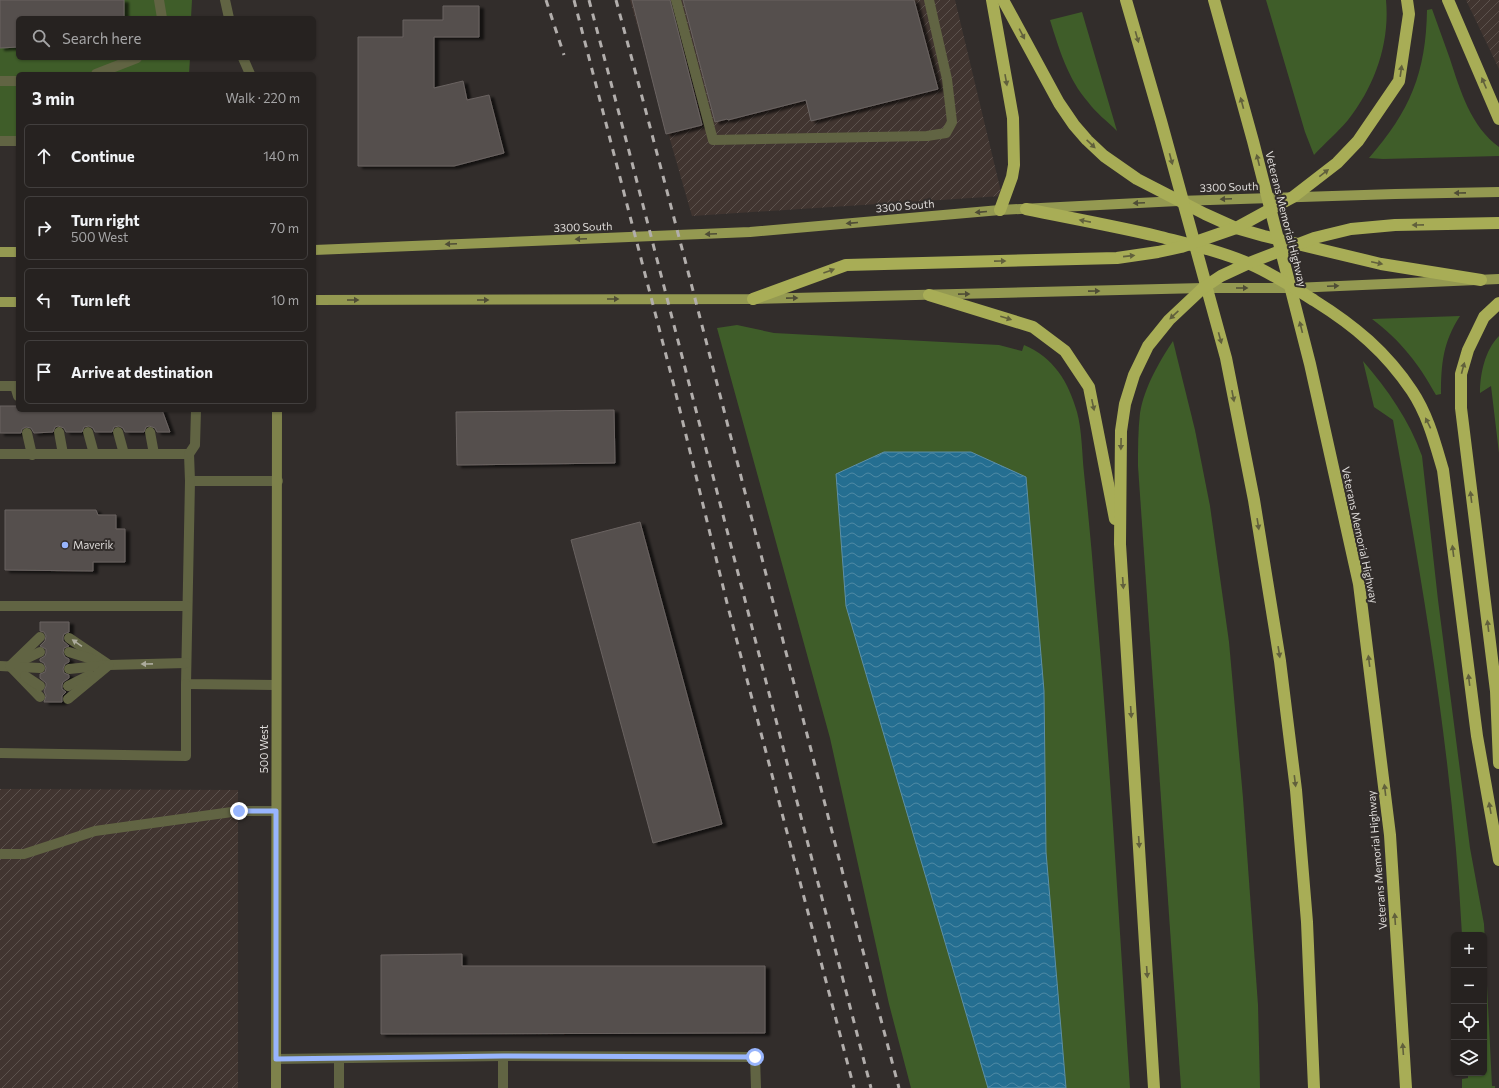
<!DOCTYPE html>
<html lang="en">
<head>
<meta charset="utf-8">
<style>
	body { margin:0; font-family:Commissioner,sans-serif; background:#2e2a29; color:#f1f3f6 }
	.controls { position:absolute; right:12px; bottom:12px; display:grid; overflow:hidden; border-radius:6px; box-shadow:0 1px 3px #0004 }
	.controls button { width:36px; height:36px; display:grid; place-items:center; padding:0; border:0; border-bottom:1px solid #423f3e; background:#262220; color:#f1f3f6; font:20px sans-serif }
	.stop { position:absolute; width:12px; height:12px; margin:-9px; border:3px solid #98b5fd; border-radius:50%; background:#fff }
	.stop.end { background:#98b5fd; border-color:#fff; box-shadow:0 1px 4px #0008 }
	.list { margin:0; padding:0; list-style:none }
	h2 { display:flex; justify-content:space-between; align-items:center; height:52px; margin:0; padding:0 16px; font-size:17px }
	h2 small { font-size:13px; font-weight:400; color:#a4a4a5 }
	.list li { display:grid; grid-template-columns:26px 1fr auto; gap:12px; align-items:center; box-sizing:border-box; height:64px; margin:0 8px 8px; padding:0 8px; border:1px solid #423f3e; border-radius:6px }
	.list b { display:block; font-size:15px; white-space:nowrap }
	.list p { margin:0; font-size:13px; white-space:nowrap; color:#a4a4a5 }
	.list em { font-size:13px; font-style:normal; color:#a4a4a5 }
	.icon { flex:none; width:22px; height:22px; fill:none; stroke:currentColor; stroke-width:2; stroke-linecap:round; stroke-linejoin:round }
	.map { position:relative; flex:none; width:1499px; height:1088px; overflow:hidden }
	.search { position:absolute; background:#262220; box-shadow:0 1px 3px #0004; left:16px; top:16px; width:300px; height:44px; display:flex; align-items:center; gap:10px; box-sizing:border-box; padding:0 14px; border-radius:6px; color:#a4a4a5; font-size:15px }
	.panel { position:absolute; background:#262220; box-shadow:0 1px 3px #0004; left:16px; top:72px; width:300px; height:340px; border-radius:6px }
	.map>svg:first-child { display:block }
</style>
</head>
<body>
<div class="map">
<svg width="1499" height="1088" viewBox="0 0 1499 1088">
	<defs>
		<pattern id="industrial-furrows" width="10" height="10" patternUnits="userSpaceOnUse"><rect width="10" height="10" fill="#413530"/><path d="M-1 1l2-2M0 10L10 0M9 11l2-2" fill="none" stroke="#5c524d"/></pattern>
		<pattern id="water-waves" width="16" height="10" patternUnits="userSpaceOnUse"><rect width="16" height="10" fill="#246e91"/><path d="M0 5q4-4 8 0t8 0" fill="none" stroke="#4e89a5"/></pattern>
		<filter id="shadow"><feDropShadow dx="4.5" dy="2.5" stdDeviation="1" flood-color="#0009"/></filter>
	</defs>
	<rect width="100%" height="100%" fill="#322d2b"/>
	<g fill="url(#industrial-furrows)">
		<polygon points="630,0 955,0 1002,196 692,216"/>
		<polygon points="1466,0 1499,0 1499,69"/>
		<polygon points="0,789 238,790 238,1088 0,1088"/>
	</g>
	<g fill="#3f5d29">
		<polygon points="0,0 192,0 191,18 18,18 18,58 190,58 189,74 18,74 18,138 0,138"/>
		<path d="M1266,0H1386C1390,43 1375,86 1348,120C1338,132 1325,143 1314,155L1305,132Z"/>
		<path d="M1432,9C1438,26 1444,42 1450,59C1460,90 1471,127 1499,147V156L1383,159L1369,158C1410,111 1426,73 1427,10Z"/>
		<path d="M1082,12L1117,131C1107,121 1096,113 1088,102C1068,79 1059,49 1050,20Z"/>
		<path d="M1460,316C1443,342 1441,364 1441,394L1436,395C1418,363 1402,342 1372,319Z"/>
		<path d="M737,325L774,333L999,345L1022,351L1024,345C1054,358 1068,381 1077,412C1082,430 1082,454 1084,473C1088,512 1092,552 1095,592C1110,757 1119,923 1130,1088H911L889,1004L830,738L717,328Z"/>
		<path d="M1499,336V453L1491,386L1480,393C1480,374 1485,350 1499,336Z"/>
		<path d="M1173,341L1195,430L1210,506L1229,642L1243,798L1258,1005L1260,1088H1181L1138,466C1138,448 1138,431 1140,413C1144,388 1159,362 1173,341Z"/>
		<path d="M1363,361C1388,390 1409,420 1422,456L1438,600L1470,848L1484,924L1492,1086H1495V1088H1462V1079L1468,1078V1073H1484V935H1462C1453,762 1424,591 1393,420L1374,407Z"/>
	</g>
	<polygon fill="url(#water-waves)" stroke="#5c8fa7" points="884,452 971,452 1026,477 1044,691 1046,852 1066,1088 988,1088 846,606 836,474"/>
	<g fill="#554f4d" stroke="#6a6361" filter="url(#shadow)">
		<polygon points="0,0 124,0 124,18 18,18 18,47 0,48"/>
		<polygon points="632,0 670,0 702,125 666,134"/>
		<polygon points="683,0 914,0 938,89 811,121 806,100 728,120 727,119 715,122"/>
		<polygon points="443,6 479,6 479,37 434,37 434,88 463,81 467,100 489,95 504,153 454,166 358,166 358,37 403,37 403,20 443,20"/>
		<polygon points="0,406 18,406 18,410 162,410 170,432 157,432 155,428 149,426 146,427 144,432 125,432 123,428 119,426 114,427 112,432 95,432 93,428 89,426 84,427 82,432 66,432 64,428 58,426 55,427 53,432 34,433 31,428 26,427 22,429 21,433 0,433"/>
		<polygon points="614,410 615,463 457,465 456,412"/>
		<polygon points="5,510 96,510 98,515 116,515 116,529 125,529 125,562 93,562 93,571 5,570"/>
		<polygon points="640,522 722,824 653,843 571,540"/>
		<polygon points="40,622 69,622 69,632 64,634 63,637 63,641 69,646 64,648 63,653 65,657 69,659 69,662 65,664 63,669 64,673 69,675 69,678 63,682 62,685 62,689 66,692 62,696 62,702 44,702 46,696 44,691 46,686 46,683 40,678 40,674 45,672 46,668 44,663 40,661 40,659 45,656 46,653 46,649 40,646 45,641 46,636 44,632 40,631"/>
		<polygon points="462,954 462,966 765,966 765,1033 381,1034 381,955"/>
	</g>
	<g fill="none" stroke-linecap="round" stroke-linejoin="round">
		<g stroke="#616443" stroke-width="10">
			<polyline points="159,0 162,18"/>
			<polyline points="676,0 713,140 927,136 946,133 952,122 947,79 929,0"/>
			<polyline points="96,74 137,58"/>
			<polyline points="0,81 18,81"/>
			<polyline points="0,141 18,141"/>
			<polyline points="0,386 18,386"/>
			<polyline points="15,386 18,396"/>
			<polyline points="59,432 63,454"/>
			<polyline points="88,432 94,454"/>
			<polyline points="118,432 124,454"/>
			<polyline points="150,432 154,454"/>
			<polyline points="27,433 32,455"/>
			<polyline points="0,454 189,454 190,481 278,481"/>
			<polyline points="189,454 195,445 196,410"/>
			<polyline points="190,481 186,684 276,685"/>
			<polyline points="0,606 187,606"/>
			<polyline points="69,638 109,665"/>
			<polyline points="69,652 98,661"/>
			<polyline points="19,662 40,652"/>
			<polyline points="0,666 40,668"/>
			<polyline points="10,666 40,697"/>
			<polyline points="10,666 40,637"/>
			<polyline points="69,669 109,665 186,663"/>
			<polyline points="25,676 40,686"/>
			<polyline points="68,686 90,675"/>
			<polyline points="68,699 109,665"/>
			<polyline points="0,753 186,756 186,684"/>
			<polyline points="0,854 24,854 95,831 239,811 276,811"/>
			<polyline points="503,1056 503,1088"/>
			<polyline points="276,1059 503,1056 755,1057 756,1088"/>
			<polyline points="339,1059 339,1088"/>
		</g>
		<g stroke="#616443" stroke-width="10">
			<polyline points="225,0 229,18"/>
			<polyline points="243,58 250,74"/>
		</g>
		<polyline stroke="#7e824b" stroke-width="10" points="276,1088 277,410"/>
		<g stroke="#949951" stroke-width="10">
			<polyline points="314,250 750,232 1000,210 1178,201 1395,194 1499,192"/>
			<polyline points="0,252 18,252"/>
			<polyline points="314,300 753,299 1203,288 1294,288 1499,279"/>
			<polyline points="0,302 18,302"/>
		</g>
		<g stroke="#a8ad56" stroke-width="12">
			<polyline points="992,0 1013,118 1014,165 1012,177 1000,210"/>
			<polyline points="1003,0 1059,103 1074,125 1087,140 1104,156 1137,179 1205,214 1236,228 1264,236 1381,264 1481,280"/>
			<polyline points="1126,0 1161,121 1226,358 1254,500 1280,661 1296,790 1307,922 1314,1088"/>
			<polyline points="1214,0 1253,141 1310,364 1359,584 1390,835 1406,1088"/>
			<polyline points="1448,0 1499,119"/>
			<path d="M1026,209C1070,218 1114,226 1157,236C1188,244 1220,251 1250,264C1273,274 1294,288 1315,301C1355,326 1386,352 1412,391C1428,415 1435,443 1443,470L1477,736L1499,860"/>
			<polyline points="929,295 1033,327 1065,351 1089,387 1115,519"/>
			<polyline points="753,299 846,265 1117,258 1158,252 1181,247 1236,228 1293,197 1337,163 1358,141 1399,81 1409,14 1407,0"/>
			<polyline points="1499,303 1484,317 1468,350 1461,374 1461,408 1496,691 1499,763"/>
			<polyline points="1154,1088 1120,544 1121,431 1125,404 1134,375 1148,346 1169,320 1203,288 1221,276 1249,263 1314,238 1351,229 1395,225 1499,223"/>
		</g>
		<g stroke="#b2aeac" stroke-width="3" stroke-dasharray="7 7" stroke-linecap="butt">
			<polyline points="546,0 564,55"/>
			<polyline points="574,0 673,382 728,607 854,1088"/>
			<polyline points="589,0 629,151 871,1088"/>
			<path d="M616,0C714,362 803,726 899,1088"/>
		</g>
	</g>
	<defs><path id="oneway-solid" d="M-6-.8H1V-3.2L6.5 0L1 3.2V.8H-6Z"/></defs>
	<g fill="#61603c">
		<use href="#oneway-solid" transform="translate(1022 34) rotate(62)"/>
		<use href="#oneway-solid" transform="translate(1137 37) rotate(74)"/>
		<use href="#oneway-solid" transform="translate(1401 71) rotate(-82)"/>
		<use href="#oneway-solid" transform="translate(1006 80) rotate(80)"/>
		<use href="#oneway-solid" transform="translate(1484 83) rotate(-113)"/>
		<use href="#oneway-solid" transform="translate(1242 103) rotate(-105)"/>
		<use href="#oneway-solid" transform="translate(1091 144) rotate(43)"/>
		<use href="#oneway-solid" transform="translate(1171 159) rotate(75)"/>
		<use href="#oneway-solid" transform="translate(1258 160) rotate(-104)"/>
		<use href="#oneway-solid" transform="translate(1324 173) rotate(-38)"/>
		<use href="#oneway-solid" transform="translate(1085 221) rotate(-169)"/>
		<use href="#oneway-solid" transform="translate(1418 225) rotate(179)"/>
		<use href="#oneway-solid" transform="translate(1129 256) rotate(-6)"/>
		<use href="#oneway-solid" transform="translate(1000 261) rotate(-1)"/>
		<use href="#oneway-solid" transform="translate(1377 263) rotate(12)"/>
		<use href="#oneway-solid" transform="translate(829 271) rotate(-20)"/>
		<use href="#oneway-solid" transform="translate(1174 315) rotate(137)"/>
		<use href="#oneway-solid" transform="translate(1006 318) rotate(17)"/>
		<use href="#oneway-solid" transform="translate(1301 327) rotate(-104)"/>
		<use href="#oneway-solid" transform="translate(1220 338) rotate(75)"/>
		<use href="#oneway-solid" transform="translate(1463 368) rotate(-75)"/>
		<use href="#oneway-solid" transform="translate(1233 396) rotate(79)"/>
		<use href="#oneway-solid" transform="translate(1093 405) rotate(78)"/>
		<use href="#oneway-solid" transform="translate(1428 423) rotate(-116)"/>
		<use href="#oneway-solid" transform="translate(1121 444) rotate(91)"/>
		<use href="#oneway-solid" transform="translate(1471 497) rotate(-97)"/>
		<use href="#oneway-solid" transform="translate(1258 524) rotate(81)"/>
		<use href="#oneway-solid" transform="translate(1453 551) rotate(-97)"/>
		<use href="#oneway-solid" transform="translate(1123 583) rotate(86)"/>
		<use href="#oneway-solid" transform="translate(1488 626) rotate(-97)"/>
		<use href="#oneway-solid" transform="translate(1279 652) rotate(81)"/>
		<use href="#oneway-solid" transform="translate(1369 661) rotate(-97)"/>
		<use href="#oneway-solid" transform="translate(1469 680) rotate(-97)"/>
		<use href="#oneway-solid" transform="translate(1131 712) rotate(86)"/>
		<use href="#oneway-solid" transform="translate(1295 781) rotate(83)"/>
		<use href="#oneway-solid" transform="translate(1385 790) rotate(-97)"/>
		<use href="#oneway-solid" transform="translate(1490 808) rotate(-100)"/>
		<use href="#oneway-solid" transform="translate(1139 842) rotate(86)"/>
		<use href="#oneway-solid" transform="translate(1395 919) rotate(-94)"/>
		<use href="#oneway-solid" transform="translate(1147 972) rotate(86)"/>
		<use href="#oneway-solid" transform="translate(1403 1049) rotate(-94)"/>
	</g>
	<g fill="#4f4d36">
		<use href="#oneway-solid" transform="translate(1460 193) rotate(179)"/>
		<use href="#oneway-solid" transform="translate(1226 199) rotate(178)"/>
		<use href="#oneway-solid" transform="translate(1139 203) rotate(177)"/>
		<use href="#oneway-solid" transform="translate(981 212) rotate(175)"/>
		<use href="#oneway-solid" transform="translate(852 223) rotate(175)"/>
		<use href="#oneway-solid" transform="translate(711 234) rotate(178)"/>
		<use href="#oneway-solid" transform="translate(581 239) rotate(178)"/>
		<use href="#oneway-solid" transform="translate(451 244) rotate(178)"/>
		<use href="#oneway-solid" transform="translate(1333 286) rotate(-2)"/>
		<use href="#oneway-solid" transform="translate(1242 288)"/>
		<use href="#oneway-solid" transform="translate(1094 291) rotate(-1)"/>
		<use href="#oneway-solid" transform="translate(964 294) rotate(-1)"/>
		<use href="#oneway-solid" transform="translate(792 298) rotate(-1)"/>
		<use href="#oneway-solid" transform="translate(613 299)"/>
		<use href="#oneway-solid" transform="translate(353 300)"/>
		<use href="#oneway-solid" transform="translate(483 300)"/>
	</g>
	<g fill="#acab9d">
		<use href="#oneway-solid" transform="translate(77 643) rotate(-146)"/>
		<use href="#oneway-solid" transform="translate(147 664) rotate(179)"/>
	</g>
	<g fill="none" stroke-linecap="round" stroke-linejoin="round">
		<polyline stroke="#98b5fd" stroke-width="5" points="239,811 276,811 276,1059 503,1056 755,1057"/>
	</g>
	<circle fill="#98b5fd" stroke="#322d2b" stroke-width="1.5" cx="65" cy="545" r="4"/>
	<g text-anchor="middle" stroke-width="4" stroke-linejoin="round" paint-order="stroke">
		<g font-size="11" fill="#dedbd9" stroke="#322d2b">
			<text transform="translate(1229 187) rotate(-2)" y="4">3300 South</text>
			<text transform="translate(905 206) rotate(-5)" y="4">3300 South</text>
			<text transform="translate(1286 219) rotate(76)" y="4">Veterans Memorial Highway</text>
			<text transform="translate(583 227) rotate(-2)" y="4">3300 South</text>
			<text transform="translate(1360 535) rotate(78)" y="4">Veterans Memorial Highway</text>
			<text transform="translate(264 749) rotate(-90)" y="4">500 West</text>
			<text transform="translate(1377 860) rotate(-95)" y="4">Veterans Memorial Highway</text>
		</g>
		<g font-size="11" fill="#dedbd9" stroke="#322d2b" text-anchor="start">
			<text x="73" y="549">Maverik</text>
		</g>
	</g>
</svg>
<div class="controls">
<button>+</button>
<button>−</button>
<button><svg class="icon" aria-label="locate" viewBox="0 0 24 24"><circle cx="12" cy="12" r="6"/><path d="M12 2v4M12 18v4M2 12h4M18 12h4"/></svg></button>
<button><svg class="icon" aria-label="layers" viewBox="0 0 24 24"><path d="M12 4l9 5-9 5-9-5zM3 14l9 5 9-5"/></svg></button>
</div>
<div class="stop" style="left:755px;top:1057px"></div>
<div class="stop end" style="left:239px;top:811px"></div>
<div class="search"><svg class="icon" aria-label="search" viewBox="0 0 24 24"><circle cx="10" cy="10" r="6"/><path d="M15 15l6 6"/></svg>Search here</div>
<section class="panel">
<h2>3 min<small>Walk · 220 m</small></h2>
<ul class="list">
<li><svg class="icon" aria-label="ahead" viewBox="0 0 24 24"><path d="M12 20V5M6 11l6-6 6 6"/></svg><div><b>Continue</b></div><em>140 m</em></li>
<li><svg class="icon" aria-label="right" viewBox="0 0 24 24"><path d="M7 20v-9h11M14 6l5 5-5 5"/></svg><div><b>Turn right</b><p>500 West</p></div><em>70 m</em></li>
<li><svg class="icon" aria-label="left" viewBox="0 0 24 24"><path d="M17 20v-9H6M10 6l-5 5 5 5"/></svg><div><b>Turn left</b></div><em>10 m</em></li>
<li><svg class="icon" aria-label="arrive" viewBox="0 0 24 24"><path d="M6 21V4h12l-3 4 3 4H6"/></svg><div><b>Arrive at destination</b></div></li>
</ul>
</section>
</div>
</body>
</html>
